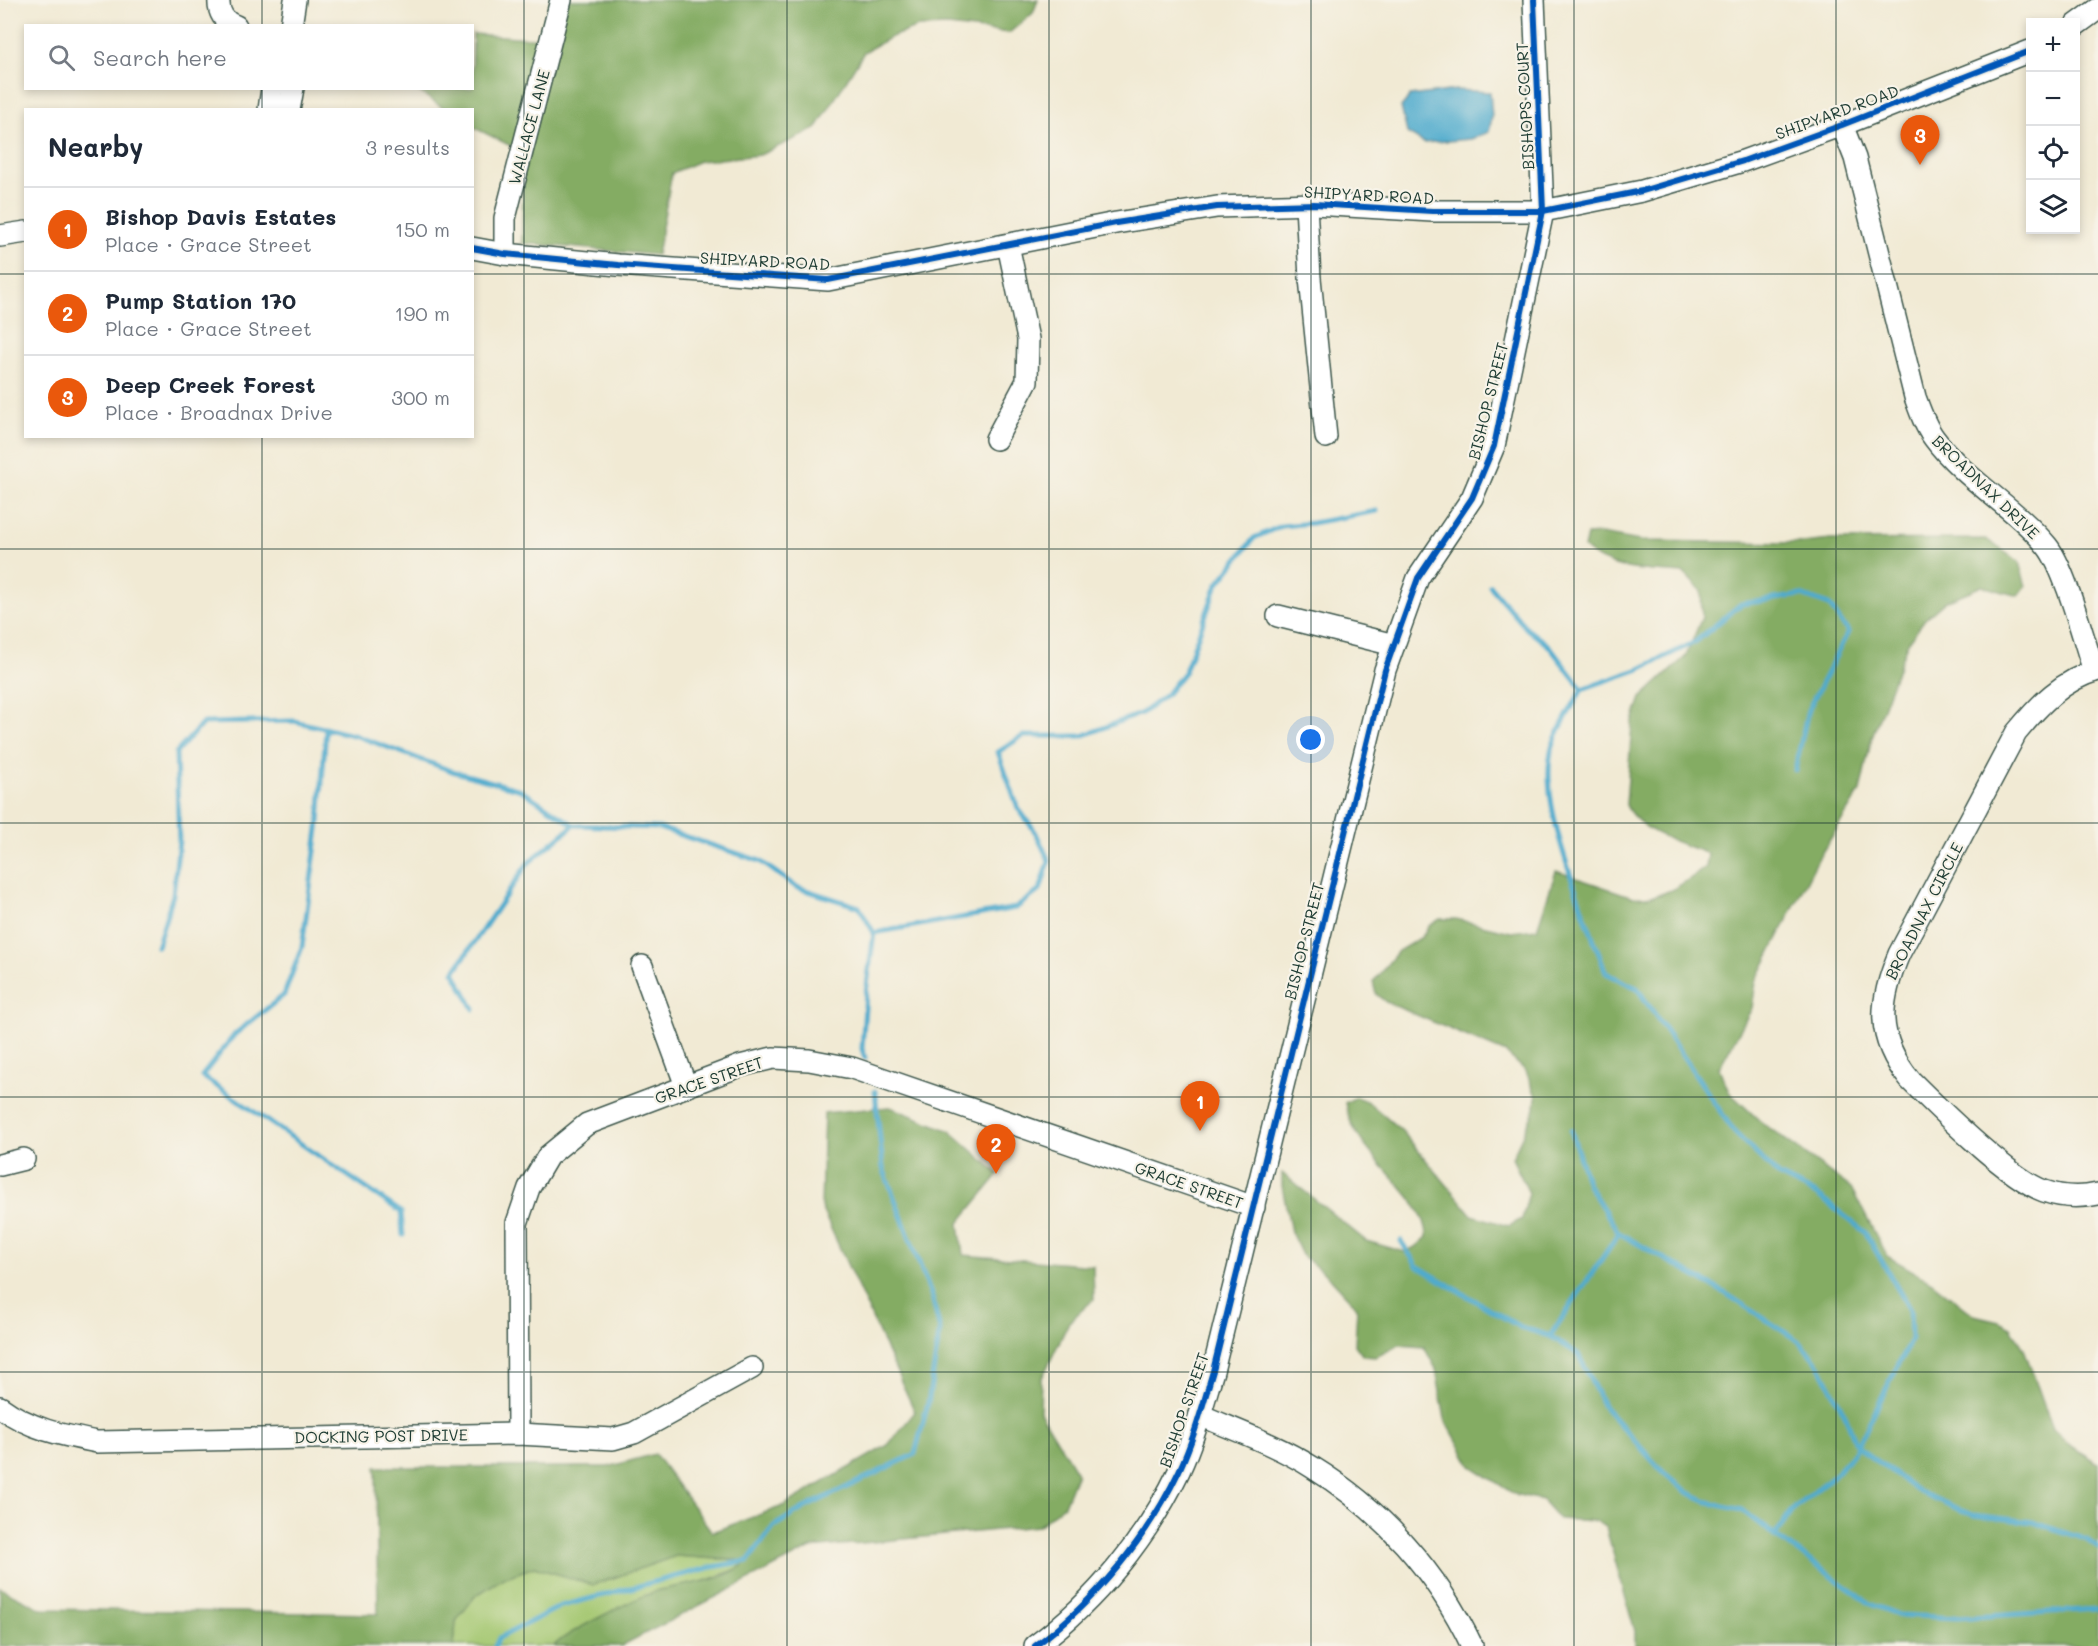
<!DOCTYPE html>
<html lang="en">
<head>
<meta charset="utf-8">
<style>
	body { margin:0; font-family:Mali,sans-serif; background:#f6f6f7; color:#1f2937 }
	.controls { position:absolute; right:18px; top:18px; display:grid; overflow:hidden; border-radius:0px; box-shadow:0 3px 9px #0003 }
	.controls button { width:54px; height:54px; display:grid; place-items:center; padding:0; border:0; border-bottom:2px solid #e0e1e3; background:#fff; color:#1f2937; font:30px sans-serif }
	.you { position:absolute; left:1311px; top:740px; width:21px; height:21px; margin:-15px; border:4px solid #fff; border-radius:50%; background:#1a73e8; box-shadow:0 0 0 9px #1a73e833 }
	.badge { display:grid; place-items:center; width:39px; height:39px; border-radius:50%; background:#ea580c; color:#fff; font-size:20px; font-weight:700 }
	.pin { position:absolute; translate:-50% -50px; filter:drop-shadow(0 2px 3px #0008) }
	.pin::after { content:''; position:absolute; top:32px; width:21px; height:18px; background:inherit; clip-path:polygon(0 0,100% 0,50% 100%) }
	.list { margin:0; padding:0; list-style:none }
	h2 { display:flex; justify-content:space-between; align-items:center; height:78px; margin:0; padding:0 24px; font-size:26px }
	h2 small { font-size:20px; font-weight:400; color:#747a83 }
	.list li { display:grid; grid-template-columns:39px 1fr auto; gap:18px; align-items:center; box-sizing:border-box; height:84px; padding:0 24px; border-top:2px solid #e0e1e3 }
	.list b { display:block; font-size:22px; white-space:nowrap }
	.list p { margin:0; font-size:20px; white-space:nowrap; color:#747a83 }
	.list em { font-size:20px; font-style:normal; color:#747a83 }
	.icon { flex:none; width:33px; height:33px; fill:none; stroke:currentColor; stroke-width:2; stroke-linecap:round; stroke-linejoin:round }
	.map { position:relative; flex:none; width:2098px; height:1646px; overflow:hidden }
	.search { position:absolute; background:#fff; box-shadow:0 3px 9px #0003; left:24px; top:24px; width:450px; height:66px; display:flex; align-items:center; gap:15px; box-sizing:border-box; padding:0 21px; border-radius:0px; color:#747a83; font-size:22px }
	.panel { position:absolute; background:#fff; box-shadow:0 3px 9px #0003; left:24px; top:108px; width:450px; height:330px; border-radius:0px }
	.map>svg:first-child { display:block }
</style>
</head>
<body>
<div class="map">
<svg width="2098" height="1646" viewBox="0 0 2098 1646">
	<rect width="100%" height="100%" fill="#f7f3e8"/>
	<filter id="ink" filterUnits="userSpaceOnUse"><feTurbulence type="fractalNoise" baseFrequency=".0167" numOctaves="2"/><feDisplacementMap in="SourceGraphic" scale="12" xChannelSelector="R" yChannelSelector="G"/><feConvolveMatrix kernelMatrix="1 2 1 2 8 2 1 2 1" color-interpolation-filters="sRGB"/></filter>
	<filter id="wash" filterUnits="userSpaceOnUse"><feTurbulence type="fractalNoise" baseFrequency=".008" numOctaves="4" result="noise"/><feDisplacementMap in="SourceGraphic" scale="24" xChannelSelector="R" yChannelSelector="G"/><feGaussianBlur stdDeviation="1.35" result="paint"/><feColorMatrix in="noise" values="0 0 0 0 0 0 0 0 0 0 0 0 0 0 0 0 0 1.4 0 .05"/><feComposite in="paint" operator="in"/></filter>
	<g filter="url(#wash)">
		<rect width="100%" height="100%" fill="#f1ead4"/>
		<polygon fill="#a5c872" stroke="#628253" stroke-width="1.5" points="676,1556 748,1561 740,1568 696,1584 658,1590 622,1607 554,1646 454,1646 456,1621 475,1596 503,1578 534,1567 593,1585"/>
		<g fill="#84ac64" stroke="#52744c" stroke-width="1.5">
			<polygon points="552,0 1038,0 1033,13 1009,33 948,26 918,27 891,37 864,52 816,129 760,155 700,161 672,173 657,255 522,243 523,152 473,127 472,110 445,109 415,89 472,88 473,34 546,39"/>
			<path d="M1601,534L1640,541L1803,543L1830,540L1986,539L2019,562L2026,586L2018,596L1982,586L1946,601L1925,619L1908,642L1872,737L1860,791L1818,859L1756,981L1752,1008L1719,1068L1729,1092L1760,1121L1851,1188L1887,1256L1932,1282L1974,1315L1999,1321L2011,1327L2024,1349L2053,1429L2072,1447L2098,1463V1646H1635V1631L1606,1528L1596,1521L1559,1519L1542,1500L1514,1494L1471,1466L1445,1419L1436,1369L1424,1347L1399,1345L1376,1357L1363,1356L1355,1345L1357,1307L1331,1279L1302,1255L1291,1232L1282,1186V1173L1366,1241L1405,1252L1417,1246L1427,1237C1427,1193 1354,1158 1345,1103L1356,1097L1368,1102L1402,1131L1472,1215L1509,1226L1522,1219L1529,1193L1512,1158L1535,1109L1536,1096L1526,1071L1506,1053L1386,1002L1376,994L1373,982L1398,951L1422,937L1429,926L1440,919H1456L1511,932L1537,929L1556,871L1633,897C1663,900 1683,884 1706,867L1708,854C1681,843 1638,832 1626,805L1632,724L1641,698L1686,656L1702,617L1701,591L1684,573C1648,570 1612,573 1584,548L1587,535Z"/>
			<path d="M890,1107L950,1131L999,1174L959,1223L963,1255L1093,1266L1094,1299L1069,1322L1041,1380L1040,1412L1077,1473L1064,1505L1038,1526L811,1548L621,1646H554C564,1633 642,1595 660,1590C688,1583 727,1582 747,1561L676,1556L593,1585L534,1567L503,1578L475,1596L456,1621L454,1646H0V1588L42,1609L378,1614L376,1467H608L655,1454L712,1532L783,1506L888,1445L915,1412L821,1207L824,1113Z"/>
		</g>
		<polygon fill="#50abcd" stroke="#387480" stroke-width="1.5" points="1456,90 1490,92 1492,117 1489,132 1471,139 1424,143 1407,133 1401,107 1410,96"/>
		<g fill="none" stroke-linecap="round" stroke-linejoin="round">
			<g stroke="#50abcd" stroke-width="5">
				<polyline points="1490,586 1527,629 1549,646 1582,689"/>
				<polyline points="326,728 319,822 302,947 284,995 235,1034 202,1076 401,1212 403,1235"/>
				<path d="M1795,770L1808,710L1848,632L1829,605L1801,595L1741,604L1695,642L1640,669L1582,689C1573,706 1561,724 1554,742C1532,796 1587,918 1606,973L1637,988L1735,1133L1779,1176L1816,1194L1865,1232L1910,1310L1911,1339L1857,1447L1839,1471L1791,1511L1775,1536L1871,1604L1899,1615L1957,1618L2098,1609"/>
				<polyline points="874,933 1016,908 1040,890 1049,861 1036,833 1018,808 998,752 1023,736 1082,736 1142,713 1166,695 1185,671 1217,585 1254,538 1281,526 1312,523 1377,511"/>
				<polyline points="157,946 173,895 179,841 176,753 203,723 294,721 357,736 452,771 521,790 574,825 659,828 760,861 796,887 859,907 874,933 866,993 862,1049 865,1058"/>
				<polyline points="474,1009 454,972 528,863 574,825"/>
				<polyline points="1571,1130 1588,1185 1619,1233 1725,1293 1800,1342 1820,1366 1846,1417 1857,1447 1919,1492 1973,1515 2033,1522 2087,1540 2098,1548"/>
				<polyline points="1401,1241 1417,1266 1442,1281 1520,1327 1550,1336 1578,1354 1604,1407 1663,1472 1687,1492 1714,1504 1742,1510 1775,1536"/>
				<polyline points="1550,1336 1619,1233"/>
				<polyline points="495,1646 499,1638 561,1606 712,1567 748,1561 774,1526 804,1508 915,1454 928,1403 940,1330 932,1297 883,1168 875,1091"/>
			</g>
		</g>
	</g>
	<g filter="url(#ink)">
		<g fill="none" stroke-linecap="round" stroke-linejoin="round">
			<g stroke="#3e574c" stroke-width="24">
				<g id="minor">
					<path d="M219,0C218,12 224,22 236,26"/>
					<polyline points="2076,25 2098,9"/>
					<polyline points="291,26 295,0"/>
					<polyline points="269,110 272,88"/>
					<polyline points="289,110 293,88"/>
					<path d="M1842,125L1855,158L1915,397C1920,411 1925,426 1934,438C1965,480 2014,506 2047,546C2065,568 2084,641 2094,671"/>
					<polyline points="1306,205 1310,278 1326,437"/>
					<polyline points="0,236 26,232"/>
					<polyline points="472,248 505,254 618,265 828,280 1116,223 1217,207 1314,204 1432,211 1543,211 1642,191 1743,161 1842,125 2030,51"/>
					<polyline points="505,254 505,218 561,0"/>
					<polyline points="996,439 1027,381 1028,339 1008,245"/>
					<polyline points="1278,616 1394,645"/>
					<path d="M2098,670C2062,680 2039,705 2016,733L1899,954C1879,1002 1875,1037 1910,1080C1939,1109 2008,1178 2044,1191C2061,1197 2080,1198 2098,1194"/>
					<polyline points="642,966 686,1086"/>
					<polyline points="0,1165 24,1159"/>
					<path d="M0,1407C30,1429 61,1435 97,1442L518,1434L613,1439L634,1433L752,1368"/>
					<path d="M1200,1415C1237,1431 1277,1445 1312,1467C1382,1510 1437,1572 1472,1646"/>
					<polyline points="518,1434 517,1223 529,1188 548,1156 587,1124 740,1066 773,1058 809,1060 852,1068 1254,1207"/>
					<path d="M1035,1646C1095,1602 1147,1538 1179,1471C1194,1439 1203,1404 1213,1371L1385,670L1418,578L1472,498L1494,446L1543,211L1534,0"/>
				</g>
			</g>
			<use href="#minor" stroke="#fff" stroke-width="21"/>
			<g stroke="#f7f3e8" stroke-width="10">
				<g id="cycleway">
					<polyline points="472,248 505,254 618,265 828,280 1116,223 1217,207 1314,204 1432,211 1543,211 1642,191 1743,161 1842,125 2030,51"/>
					<path d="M1035,1646C1095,1602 1147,1538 1179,1471C1194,1439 1203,1404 1213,1371L1385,670L1418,578L1472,498L1494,446L1543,211L1534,0"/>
				</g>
			</g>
			<use href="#cycleway" stroke="#0057b8" stroke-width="6"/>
		</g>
	</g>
	<path fill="none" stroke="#1f3d34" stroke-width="1.5" stroke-opacity="0.55" d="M262,0V26M524,0V1646M787,0V1646M1049,0V1646M1311,0V1646M1574,0V1646M1836,0V1646M262,88V110M0,274H26M472,274H2098M262,436V1646M0,549H2098M0,823H2098M0,1097H2098M0,1372H2098"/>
	<g text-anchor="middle" stroke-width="4.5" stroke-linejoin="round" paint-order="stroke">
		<g font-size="16" fill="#1f3d34" stroke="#f7f3e8">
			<text transform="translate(1525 106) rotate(-93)" y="6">BISHOPS COURT</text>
			<text transform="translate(1837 112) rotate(-20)" y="6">SHIPYARD ROAD</text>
			<text transform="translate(529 127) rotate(-75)" y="6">WALLACE LANE</text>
			<text transform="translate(1369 195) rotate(3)" y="6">SHIPYARD ROAD</text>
			<text transform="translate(765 261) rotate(3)" y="6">SHIPYARD ROAD</text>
			<text transform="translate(1488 401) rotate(-76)" y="6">BISHOP STREET</text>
			<text transform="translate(1986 487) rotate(44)" y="6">BROADNAX DRIVE</text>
			<text transform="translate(1924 911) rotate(-63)" y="6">BROADNAX CIRCLE</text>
			<text transform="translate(1304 941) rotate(-76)" y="6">BISHOP STREET</text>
			<text transform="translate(709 1080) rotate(-19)" y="6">GRACE STREET</text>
			<text transform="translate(1189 1185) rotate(19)" y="6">GRACE STREET</text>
			<text transform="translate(1184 1410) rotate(-71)" y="6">BISHOP STREET</text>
			<text transform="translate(381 1436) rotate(-1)" y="6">DOCKING POST DRIVE</text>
		</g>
	</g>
</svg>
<div class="controls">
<button>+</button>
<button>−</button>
<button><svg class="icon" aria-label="locate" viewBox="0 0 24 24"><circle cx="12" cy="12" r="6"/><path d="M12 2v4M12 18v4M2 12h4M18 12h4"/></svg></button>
<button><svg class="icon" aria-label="layers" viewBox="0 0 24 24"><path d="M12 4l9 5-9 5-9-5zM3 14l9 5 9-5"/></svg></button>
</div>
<div class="you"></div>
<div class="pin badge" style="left:1200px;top:1131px">1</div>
<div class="pin badge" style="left:996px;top:1174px">2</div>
<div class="pin badge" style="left:1920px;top:165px">3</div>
<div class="search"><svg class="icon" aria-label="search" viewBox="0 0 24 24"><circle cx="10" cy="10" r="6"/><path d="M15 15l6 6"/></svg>Search here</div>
<section class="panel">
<h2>Nearby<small>3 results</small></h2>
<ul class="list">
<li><span class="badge">1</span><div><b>Bishop Davis Estates</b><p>Place · Grace Street</p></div><em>150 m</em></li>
<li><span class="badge">2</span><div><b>Pump Station 170</b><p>Place · Grace Street</p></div><em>190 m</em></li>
<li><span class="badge">3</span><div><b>Deep Creek Forest</b><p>Place · Broadnax Drive</p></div><em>300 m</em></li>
</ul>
</section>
</div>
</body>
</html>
